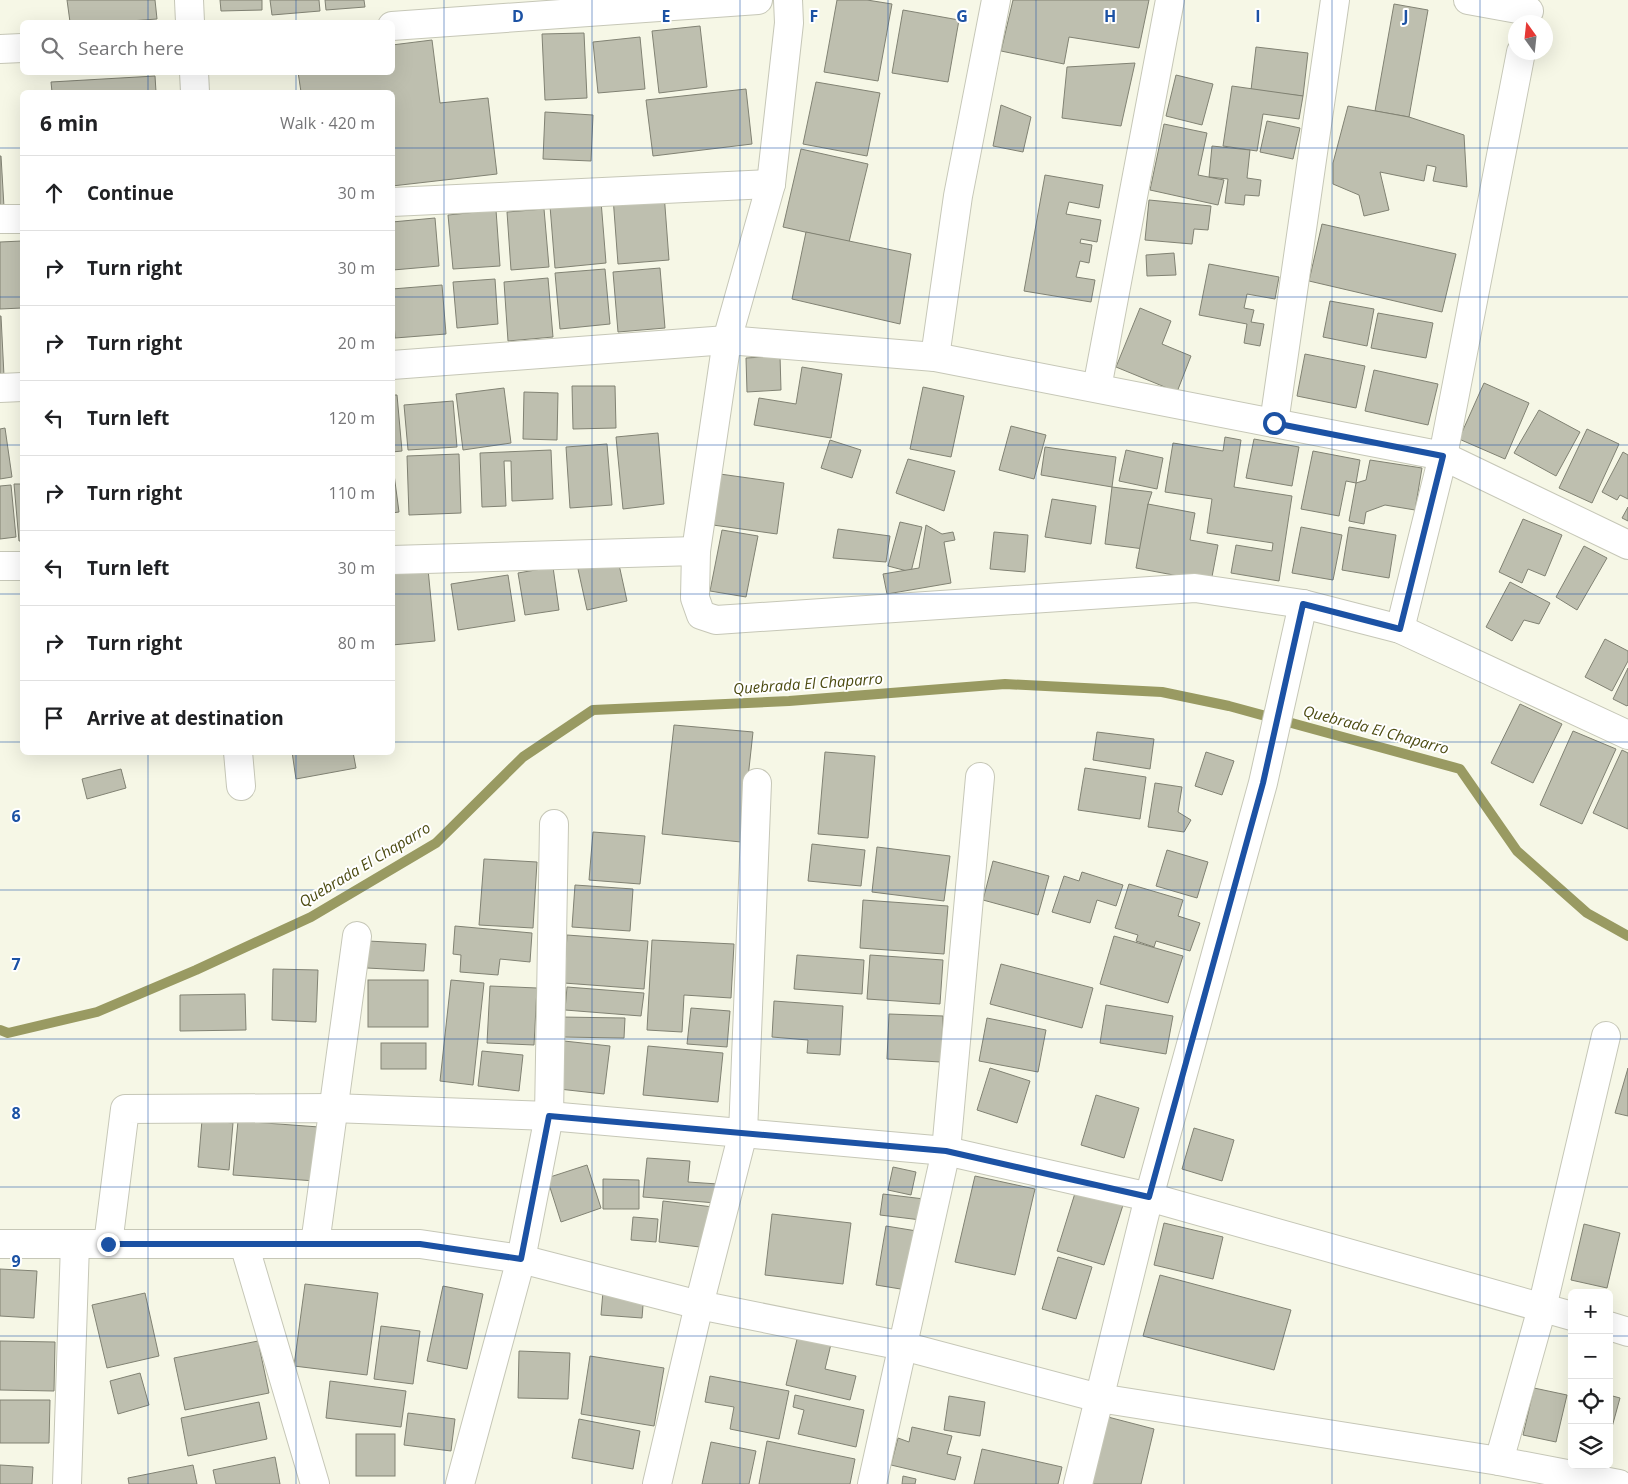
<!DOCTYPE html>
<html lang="en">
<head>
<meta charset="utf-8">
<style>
	body { margin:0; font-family:"Open Sans",sans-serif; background:#f2f2f2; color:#202124 }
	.controls { position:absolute; right:15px; bottom:15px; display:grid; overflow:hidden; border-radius:8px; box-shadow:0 5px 20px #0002 }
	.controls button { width:45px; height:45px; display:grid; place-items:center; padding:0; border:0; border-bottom:1px solid #e0e0e0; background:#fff; color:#202124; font:25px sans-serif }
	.compass { position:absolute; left:1508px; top:15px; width:45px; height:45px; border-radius:50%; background:#fff; box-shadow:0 5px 20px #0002; rotate:345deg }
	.stop { position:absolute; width:15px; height:15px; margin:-11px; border:4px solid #1c52a4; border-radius:50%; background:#fff }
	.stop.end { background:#1c52a4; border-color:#fff; box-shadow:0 1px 5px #0008 }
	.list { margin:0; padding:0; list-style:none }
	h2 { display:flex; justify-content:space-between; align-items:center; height:65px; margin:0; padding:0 20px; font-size:21px }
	h2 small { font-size:16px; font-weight:400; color:#757577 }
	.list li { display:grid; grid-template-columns:32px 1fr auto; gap:15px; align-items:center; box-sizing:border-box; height:75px; padding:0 20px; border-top:1px solid #e0e0e0 }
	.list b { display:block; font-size:19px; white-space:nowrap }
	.list em { font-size:16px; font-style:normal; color:#757577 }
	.icon { flex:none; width:28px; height:28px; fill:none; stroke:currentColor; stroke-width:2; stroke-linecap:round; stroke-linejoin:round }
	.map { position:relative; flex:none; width:1628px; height:1484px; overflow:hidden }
	.search { position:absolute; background:#fff; box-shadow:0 5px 20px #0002; left:20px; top:20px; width:375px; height:55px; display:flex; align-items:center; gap:12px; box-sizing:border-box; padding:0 18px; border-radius:8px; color:#757577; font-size:19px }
	.panel { position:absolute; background:#fff; box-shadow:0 5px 20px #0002; left:20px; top:90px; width:375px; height:665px; border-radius:8px }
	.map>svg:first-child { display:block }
</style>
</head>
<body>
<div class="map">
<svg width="1628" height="1484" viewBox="0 0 1628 1484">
	<rect width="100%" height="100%" fill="#f6f7e6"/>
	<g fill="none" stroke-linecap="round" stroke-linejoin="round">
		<polyline stroke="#999a62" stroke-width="10" points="0,1030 8,1033 97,1012 196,970 311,917 436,843 523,757 593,710 789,701 1005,684 1162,692 1229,706 1460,769 1517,851 1587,913 1628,936"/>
	</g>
	<g fill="#bebfaf" stroke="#818273">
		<polygon points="67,0 155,0 157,19 117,22 70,22"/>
		<polygon points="220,0 262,0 262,10 221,11"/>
		<polygon points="270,0 319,0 320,11 272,15"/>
		<polygon points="325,0 364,0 365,7 326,10"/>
		<polygon points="837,0 867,0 892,4 878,81 824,72"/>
		<polygon points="1013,0 1149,0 1139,48 1069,37 1064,64 1001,51"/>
		<polygon points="1394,4 1428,10 1409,117 1375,111"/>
		<polygon points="903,10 959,20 948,82 892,73"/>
		<polygon points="700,26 707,87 659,93 652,31"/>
		<polygon points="584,33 587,98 545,100 542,34"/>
		<polygon points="640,37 645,89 598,93 593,42"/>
		<polygon points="432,40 440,103 488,98 497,174 392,186 392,92 301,92 298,72 392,72 392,45"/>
		<polygon points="1256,47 1308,53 1303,96 1251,90"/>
		<polygon points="1135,63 1121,126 1062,118 1067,67"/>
		<polygon points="1176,75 1213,84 1202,125 1166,116"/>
		<polygon points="155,76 156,92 52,92 51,82"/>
		<polygon points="816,82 880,93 867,156 803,144"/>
		<polygon points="1232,86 1303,96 1299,119 1263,114 1257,151 1223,146"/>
		<polygon points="746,89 752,144 653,156 646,100"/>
		<polygon points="1001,105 1031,117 1023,152 993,146"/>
		<polygon points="1348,106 1409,117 1464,135 1467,187 1433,181 1436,167 1427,165 1424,181 1380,172 1389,210 1364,216 1359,195 1333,184 1333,163"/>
		<polygon points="545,112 593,115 591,161 543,159"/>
		<polygon points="1267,121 1300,128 1293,159 1260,152"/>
		<polygon points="1164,124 1207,133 1198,175 1224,180 1218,205 1150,190"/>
		<polygon points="1212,146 1250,150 1247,178 1261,180 1259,196 1245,195 1244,205 1225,203 1228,179 1209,177"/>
		<polygon points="801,149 868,164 849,242 783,227"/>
		<polygon points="0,156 1,156 4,207 0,207"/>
		<polygon points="1045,175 1103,185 1099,208 1069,202 1066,214 1101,220 1097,242 1081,239 1080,243 1092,245 1089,263 1080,261 1076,277 1095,280 1091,302 1024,291"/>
		<polygon points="664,193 669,260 618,264 613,197"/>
		<polygon points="1149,200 1211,206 1208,230 1194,229 1192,244 1145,240"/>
		<polygon points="601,201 606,263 555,268 550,206"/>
		<polygon points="544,209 549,267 511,270 507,212"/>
		<polygon points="496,210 500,266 453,269 448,215"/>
		<polygon points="435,218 439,266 393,270 392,222"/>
		<polygon points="1322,224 1456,254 1442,312 1309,281"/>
		<polygon points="806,232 911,254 900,324 792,299"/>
		<polygon points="22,241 22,308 0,309 0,242"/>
		<polygon points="1174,253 1176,275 1147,276 1146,255"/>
		<polygon points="1209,264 1279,277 1275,299 1247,294 1244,308 1254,310 1251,322 1264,324 1260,346 1244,343 1247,324 1199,315"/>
		<polygon points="660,268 665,328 618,332 613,272"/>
		<polygon points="605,269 610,324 560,329 555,273"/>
		<polygon points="548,278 553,337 508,341 504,282"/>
		<polygon points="495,279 498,324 457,328 453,282"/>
		<polygon points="442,285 446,334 395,338 392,289"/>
		<polygon points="1330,301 1374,309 1367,346 1323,337"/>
		<polygon points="1140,308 1171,321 1162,344 1191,356 1177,392 1116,367"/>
		<polygon points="1378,313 1433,323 1426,358 1371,348"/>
		<polygon points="0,316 1,316 4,376 0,376"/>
		<polygon points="1305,354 1365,366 1356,408 1297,396"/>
		<polygon points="780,356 781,390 747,392 746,358"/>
		<polygon points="802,367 842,374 831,438 754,425 759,398 796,404"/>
		<polygon points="1374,370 1438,384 1428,425 1365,411"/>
		<polygon points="1484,383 1529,403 1505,459 1459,439"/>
		<polygon points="572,386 615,386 616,428 573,429"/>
		<polygon points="923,387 964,396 951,457 910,449"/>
		<polygon points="504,388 511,443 463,450 456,394"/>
		<polygon points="524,392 558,393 557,440 523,439"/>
		<polygon points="392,395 397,395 402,451 392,452"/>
		<polygon points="453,401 457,447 408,450 404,405"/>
		<polygon points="1539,410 1580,432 1556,476 1514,453"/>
		<polygon points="1011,426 1046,435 1034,479 999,470"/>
		<polygon points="5,428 12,477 0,479 0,429"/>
		<polygon points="1587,429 1619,444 1592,503 1559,488"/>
		<polygon points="658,433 664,504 623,509 616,437"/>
		<polygon points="1225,437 1241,440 1234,487 1292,496 1279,581 1231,573 1236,545 1272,551 1273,543 1207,533 1212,499 1165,492 1173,443 1223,451"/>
		<polygon points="1254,439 1299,447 1292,486 1246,478"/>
		<polygon points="830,440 861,450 852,478 821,468"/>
		<polygon points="607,444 612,505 570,508 566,447"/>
		<polygon points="1045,447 1116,457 1112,487 1041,475"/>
		<polygon points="551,450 553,499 512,501 511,461 504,461 506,506 482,507 480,453"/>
		<polygon points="1126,450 1163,458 1157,489 1119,481"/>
		<polygon points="1313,451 1360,460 1356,483 1346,481 1339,516 1301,509"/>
		<polygon points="1623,452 1628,455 1628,499 1620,495 1617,500 1602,492"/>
		<polygon points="459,454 461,513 409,515 407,456"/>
		<polygon points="392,459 399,512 392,513"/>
		<polygon points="908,459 955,471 944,511 896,493"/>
		<polygon points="1370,460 1422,468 1415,510 1385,505 1366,512 1364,524 1349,521 1356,483 1366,480"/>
		<polygon points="720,474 784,483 777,534 713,525"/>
		<polygon points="14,484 22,484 22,541 19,541"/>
		<polygon points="11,485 16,537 0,539 0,486"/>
		<polygon points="1112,487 1152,492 1148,504 1144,549 1105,544"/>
		<polygon points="1052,499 1096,506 1091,544 1045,537"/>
		<polygon points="1148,504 1195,513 1190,540 1218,545 1211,582 1136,568"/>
		<polygon points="1628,507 1628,521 1622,518"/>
		<polygon points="1523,519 1562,535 1545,576 1528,569 1522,583 1499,572"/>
		<polygon points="900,522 922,527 911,572 888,566"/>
		<polygon points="926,525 942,534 953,532 955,540 944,542 951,583 887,594 883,574 919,568"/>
		<polygon points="1301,527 1342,535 1333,580 1292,573"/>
		<polygon points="1349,527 1396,535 1389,578 1342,570"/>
		<polygon points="838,529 890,536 886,562 833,558"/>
		<polygon points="722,530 758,536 746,597 710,591"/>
		<polygon points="994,532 1028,535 1025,572 990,569"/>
		<polygon points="1584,546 1607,558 1577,610 1556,597"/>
		<polygon points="618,560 627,601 587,610 578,569"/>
		<polygon points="553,567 559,610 525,615 518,573"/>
		<polygon points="428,569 435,641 392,645 392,573"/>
		<polygon points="508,575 515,621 458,630 451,584"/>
		<polygon points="1510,582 1550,603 1539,624 1524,620 1512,641 1486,627"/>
		<polygon points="1605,639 1628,651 1628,661 1612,691 1585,677"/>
		<polygon points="1628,668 1628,705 1627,706 1613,699"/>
		<polygon points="1520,704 1562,724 1533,783 1491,763"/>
		<polygon points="674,725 753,732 741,842 662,834"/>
		<polygon points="1573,731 1616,749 1582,824 1540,805"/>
		<polygon points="1097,732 1154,739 1150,769 1093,760"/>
		<polygon points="1622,750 1628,753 1628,829 1593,813"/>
		<polygon points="292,752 353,752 356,768 296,779"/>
		<polygon points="825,752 875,756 868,838 818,834"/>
		<polygon points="1206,752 1234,761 1222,795 1195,786"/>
		<polygon points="1085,768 1146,777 1140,819 1078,810"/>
		<polygon points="121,769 126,788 87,799 82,779"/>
		<polygon points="1155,783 1182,787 1178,812 1191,820 1184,832 1148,827"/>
		<polygon points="593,832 645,836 640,884 589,880"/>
		<polygon points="812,844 865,850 861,886 808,881"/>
		<polygon points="877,847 950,856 944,901 872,892"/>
		<polygon points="1167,850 1208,862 1197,898 1156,886"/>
		<polygon points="484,859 537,862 533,928 479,925"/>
		<polygon points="993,861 1049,876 1038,915 983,900"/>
		<polygon points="1082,872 1123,885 1116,906 1097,900 1090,923 1052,912 1064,876 1079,881"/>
		<polygon points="1129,884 1183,900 1178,916 1200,923 1190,951 1156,941 1154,947 1136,941 1138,935 1115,928"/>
		<polygon points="575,885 633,889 630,931 572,927"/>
		<polygon points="863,900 948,906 944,954 860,948"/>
		<polygon points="455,926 532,933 530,962 500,959 498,975 460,972 461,955 453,954"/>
		<polygon points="567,935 648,941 644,989 564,983"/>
		<polygon points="1114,936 1183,956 1168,1003 1100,984"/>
		<polygon points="652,940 734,944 731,998 684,995 682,1032 647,1030"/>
		<polygon points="368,941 426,944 424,971 367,968"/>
		<polygon points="797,955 864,960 862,994 794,989"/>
		<polygon points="870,955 943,960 940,1004 867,999"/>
		<polygon points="1001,964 1093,988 1082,1028 990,1004"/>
		<polygon points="273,969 318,970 316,1022 272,1020"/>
		<rect x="368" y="980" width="60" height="47"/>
		<polygon points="451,980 484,983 473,1085 440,1081"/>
		<polygon points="490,986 537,988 534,1045 487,1043"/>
		<polygon points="567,987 644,993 641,1016 565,1010"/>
		<polygon points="245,994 246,1030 180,1031 180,995"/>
		<polygon points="774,1001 843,1006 840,1055 807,1053 808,1040 772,1037"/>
		<polygon points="1106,1005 1173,1016 1166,1054 1100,1043"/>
		<polygon points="691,1008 730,1011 727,1047 687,1044"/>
		<polygon points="889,1014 943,1016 941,1062 887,1059"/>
		<polygon points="561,1017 625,1018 624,1038 561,1037"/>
		<polygon points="987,1018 1046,1030 1038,1072 979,1061"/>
		<polygon points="564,1041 610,1046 604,1094 559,1089"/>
		<rect x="381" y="1043" width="45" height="26"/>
		<polygon points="648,1046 723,1053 718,1102 643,1095"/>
		<polygon points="482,1051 523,1055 519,1091 478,1086"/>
		<polygon points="990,1068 1030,1081 1017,1123 977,1110"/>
		<polygon points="1628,1068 1628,1116 1615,1113"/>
		<polygon points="1096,1095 1139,1108 1124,1158 1081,1145"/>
		<polygon points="202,1120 233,1123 229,1170 198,1167"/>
		<polygon points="238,1121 319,1127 315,1181 233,1175"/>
		<polygon points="1194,1128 1234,1140 1222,1181 1182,1169"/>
		<polygon points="647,1158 690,1161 688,1182 718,1184 716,1203 643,1197"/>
		<polygon points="587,1165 601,1208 561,1222 547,1178"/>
		<polygon points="893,1167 916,1172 911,1195 888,1190"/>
		<polygon points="975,1176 1035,1189 1015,1275 955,1262"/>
		<polygon points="603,1179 639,1180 639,1209 603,1209"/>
		<polygon points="1076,1190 1123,1205 1104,1265 1057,1251"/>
		<polygon points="883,1194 924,1199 921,1220 880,1215"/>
		<polygon points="663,1201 713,1207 708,1248 659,1242"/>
		<polygon points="772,1214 851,1223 843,1284 765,1275"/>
		<polygon points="633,1217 658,1219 656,1242 631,1240"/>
		<polygon points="1164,1223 1223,1237 1213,1279 1154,1265"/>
		<polygon points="1584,1224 1620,1233 1607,1288 1571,1280"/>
		<polygon points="886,1226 923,1232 913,1291 876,1285"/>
		<polygon points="1058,1257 1092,1267 1076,1319 1042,1309"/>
		<polygon points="0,1269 37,1271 34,1318 0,1316"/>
		<polygon points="1160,1275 1291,1310 1274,1370 1143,1336"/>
		<polygon points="305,1284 378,1293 367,1375 294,1366"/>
		<polygon points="443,1286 483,1294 467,1369 427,1361"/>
		<polygon points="603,1291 644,1293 642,1318 601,1315"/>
		<polygon points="145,1293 159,1356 107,1368 92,1305"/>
		<polygon points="381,1326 420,1331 413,1384 374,1379"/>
		<polygon points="798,1335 831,1344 825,1369 856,1376 850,1400 786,1385"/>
		<polygon points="0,1341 55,1342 54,1391 0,1390"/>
		<polygon points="258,1341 269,1393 185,1410 174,1358"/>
		<polygon points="519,1351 570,1353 568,1399 518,1398"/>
		<polygon points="590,1356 664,1368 654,1426 581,1414"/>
		<polygon points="140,1373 149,1405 118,1414 110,1381"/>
		<polygon points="710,1376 789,1391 779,1439 730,1429 734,1407 705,1402"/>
		<polygon points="330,1381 406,1391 401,1427 326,1418"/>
		<polygon points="1534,1388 1567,1395 1556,1442 1523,1435"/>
		<polygon points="795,1395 864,1410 856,1447 798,1434 804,1410 793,1407"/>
		<polygon points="1609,1395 1620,1398 1609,1438"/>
		<polygon points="949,1396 985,1402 980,1436 944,1430"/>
		<polygon points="0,1400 50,1400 49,1443 0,1443"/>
		<polygon points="259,1402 267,1439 188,1456 181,1418"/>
		<polygon points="408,1413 455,1419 451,1451 404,1445"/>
		<polygon points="1108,1417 1154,1429 1141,1484 1092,1484"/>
		<polygon points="579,1419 640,1431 633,1469 572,1458"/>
		<polygon points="912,1427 952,1436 947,1454 961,1457 955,1480 891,1465 898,1438 909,1442"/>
		<rect x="356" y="1434" width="39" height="42"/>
		<polygon points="767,1441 855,1459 850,1484 759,1484"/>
		<polygon points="711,1442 756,1451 749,1484 702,1484"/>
		<polygon points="982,1449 1062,1467 1058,1484 974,1484"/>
		<polygon points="275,1457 280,1484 216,1484 213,1470"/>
		<polygon points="0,1465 33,1467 32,1484 0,1484"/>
		<polygon points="193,1465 197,1484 129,1484 128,1478"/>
		<polygon points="903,1476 916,1479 915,1484 902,1484"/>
	</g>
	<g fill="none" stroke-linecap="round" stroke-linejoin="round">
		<g stroke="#c6c7b7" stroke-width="30">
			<g id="minor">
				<polyline points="189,0 190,22"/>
				<polyline points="788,0 789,23 771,184 727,340 696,551 695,598 701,615 716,620 1195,588 1303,604 1400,629 1628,735"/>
				<polyline points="1468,0 1529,11"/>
				<polyline points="392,26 758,0"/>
				<polyline points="0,49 22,48"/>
				<polyline points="194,72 195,92"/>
				<polyline points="392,202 771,184"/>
				<polyline points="0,219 22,219"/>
				<polyline points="935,357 958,196 996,0"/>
				<polyline points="392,365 727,340 935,357 1443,456 1628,545"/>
				<polyline points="0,388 22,387"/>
				<polyline points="1097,388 1170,0"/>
				<polyline points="1274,423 1335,0"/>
				<polyline points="392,560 696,551"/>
				<polyline points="0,566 22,566"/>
				<polyline points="1400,629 1443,456 1521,52"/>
				<polyline points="238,752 241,786"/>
				<polyline points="0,1244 420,1244 521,1259 699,1305 903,1346 1099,1398 1499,1461 1619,1484"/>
				<polyline points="108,1244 125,1109 332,1108 549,1116 946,1151 1149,1197 1572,1316"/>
				<polyline points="244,1244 315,1484"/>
				<polyline points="315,1244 357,936"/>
				<polyline points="1609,1326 1628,1332"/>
				<polyline points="1499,1461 1542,1308 1606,1036"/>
				<polyline points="67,1484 75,1244"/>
				<polyline points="460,1484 521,1259 549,1116 554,824"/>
				<polyline points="657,1484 699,1305 743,1133 757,783"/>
				<polyline points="872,1484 946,1151 980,777"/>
				<polyline points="1078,1484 1149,1197 1263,783 1303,604"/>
			</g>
		</g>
		<use href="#minor" stroke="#fff" stroke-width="28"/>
	</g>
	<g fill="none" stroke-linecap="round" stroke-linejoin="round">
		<polyline stroke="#1c52a4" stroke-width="6" points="108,1244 420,1244 521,1259 549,1116 946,1151 1149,1197 1263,783 1303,604 1400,629 1443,456 1274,423"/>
	</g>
	<path fill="none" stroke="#1c52a4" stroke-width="1" stroke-opacity="0.55" d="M148,0V22M296,0V22M444,0V1484M592,0V1484M740,0V1484M888,0V1484M1036,0V1484M1184,0V1484M1332,0V1484M1480,0V1484M148,72V92M296,72V92M0,148H22M392,148H1628M0,297H22M392,297H1628M0,445H22M392,445H1628M0,594H22M392,594H1628M0,742H22M392,742H1628M148,752V1484M296,752V1484M0,890H1628M0,1039H1628M0,1187H1628M0,1336H1572M1609,1336H1628"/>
	<g text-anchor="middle" stroke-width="4" stroke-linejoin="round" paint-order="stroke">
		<g font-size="15" font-style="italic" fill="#4c4b11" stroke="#fff">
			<text transform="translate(808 684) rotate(-4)" y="5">Quebrada El Chaparro</text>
			<text transform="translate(1376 730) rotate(15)" y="5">Quebrada El Chaparro</text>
			<text transform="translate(365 865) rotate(-31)" y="5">Quebrada El Chaparro</text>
		</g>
	</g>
	<g font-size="16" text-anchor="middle" font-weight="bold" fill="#1c52a4" stroke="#fff" stroke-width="4" stroke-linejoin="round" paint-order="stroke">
		<text x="518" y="22">D</text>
		<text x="666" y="22">E</text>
		<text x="814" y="22">F</text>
		<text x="962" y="22">G</text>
		<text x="1110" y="22">H</text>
		<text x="1258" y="22">I</text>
		<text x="1406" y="22">J</text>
		<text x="16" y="822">6</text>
		<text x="16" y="970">7</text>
		<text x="16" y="1119">8</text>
		<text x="16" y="1267">9</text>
	</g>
</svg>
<div class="controls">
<button>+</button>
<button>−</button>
<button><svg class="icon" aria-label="locate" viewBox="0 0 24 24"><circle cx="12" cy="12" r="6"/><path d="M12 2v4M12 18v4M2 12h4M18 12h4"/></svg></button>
<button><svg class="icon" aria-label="layers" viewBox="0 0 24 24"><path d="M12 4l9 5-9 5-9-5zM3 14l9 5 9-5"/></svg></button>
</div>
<svg class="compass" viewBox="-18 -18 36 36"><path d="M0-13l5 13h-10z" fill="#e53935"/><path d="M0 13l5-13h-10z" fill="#757577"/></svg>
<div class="stop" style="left:1274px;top:423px"></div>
<div class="stop end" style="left:108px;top:1244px"></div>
<div class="search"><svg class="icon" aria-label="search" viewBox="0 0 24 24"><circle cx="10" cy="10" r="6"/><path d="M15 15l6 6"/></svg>Search here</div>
<section class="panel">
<h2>6 min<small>Walk · 420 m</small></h2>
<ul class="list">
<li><svg class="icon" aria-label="ahead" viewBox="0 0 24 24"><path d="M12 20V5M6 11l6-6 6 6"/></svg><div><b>Continue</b></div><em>30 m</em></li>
<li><svg class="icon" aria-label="right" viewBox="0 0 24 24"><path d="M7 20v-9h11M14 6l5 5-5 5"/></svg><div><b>Turn right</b></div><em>30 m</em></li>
<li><svg class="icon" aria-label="right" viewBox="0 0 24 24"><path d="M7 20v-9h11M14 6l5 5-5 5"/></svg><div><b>Turn right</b></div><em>20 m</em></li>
<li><svg class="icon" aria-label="left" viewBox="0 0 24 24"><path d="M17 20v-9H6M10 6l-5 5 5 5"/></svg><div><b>Turn left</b></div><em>120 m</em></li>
<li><svg class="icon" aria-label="right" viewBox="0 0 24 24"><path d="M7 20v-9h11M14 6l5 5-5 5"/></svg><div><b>Turn right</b></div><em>110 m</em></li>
<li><svg class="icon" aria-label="left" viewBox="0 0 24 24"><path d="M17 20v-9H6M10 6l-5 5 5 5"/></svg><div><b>Turn left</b></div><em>30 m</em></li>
<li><svg class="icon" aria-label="right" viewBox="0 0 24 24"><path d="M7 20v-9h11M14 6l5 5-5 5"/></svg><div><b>Turn right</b></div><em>80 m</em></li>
<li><svg class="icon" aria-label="arrive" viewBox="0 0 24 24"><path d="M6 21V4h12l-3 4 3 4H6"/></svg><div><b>Arrive at destination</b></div></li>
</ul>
</section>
</div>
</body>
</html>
